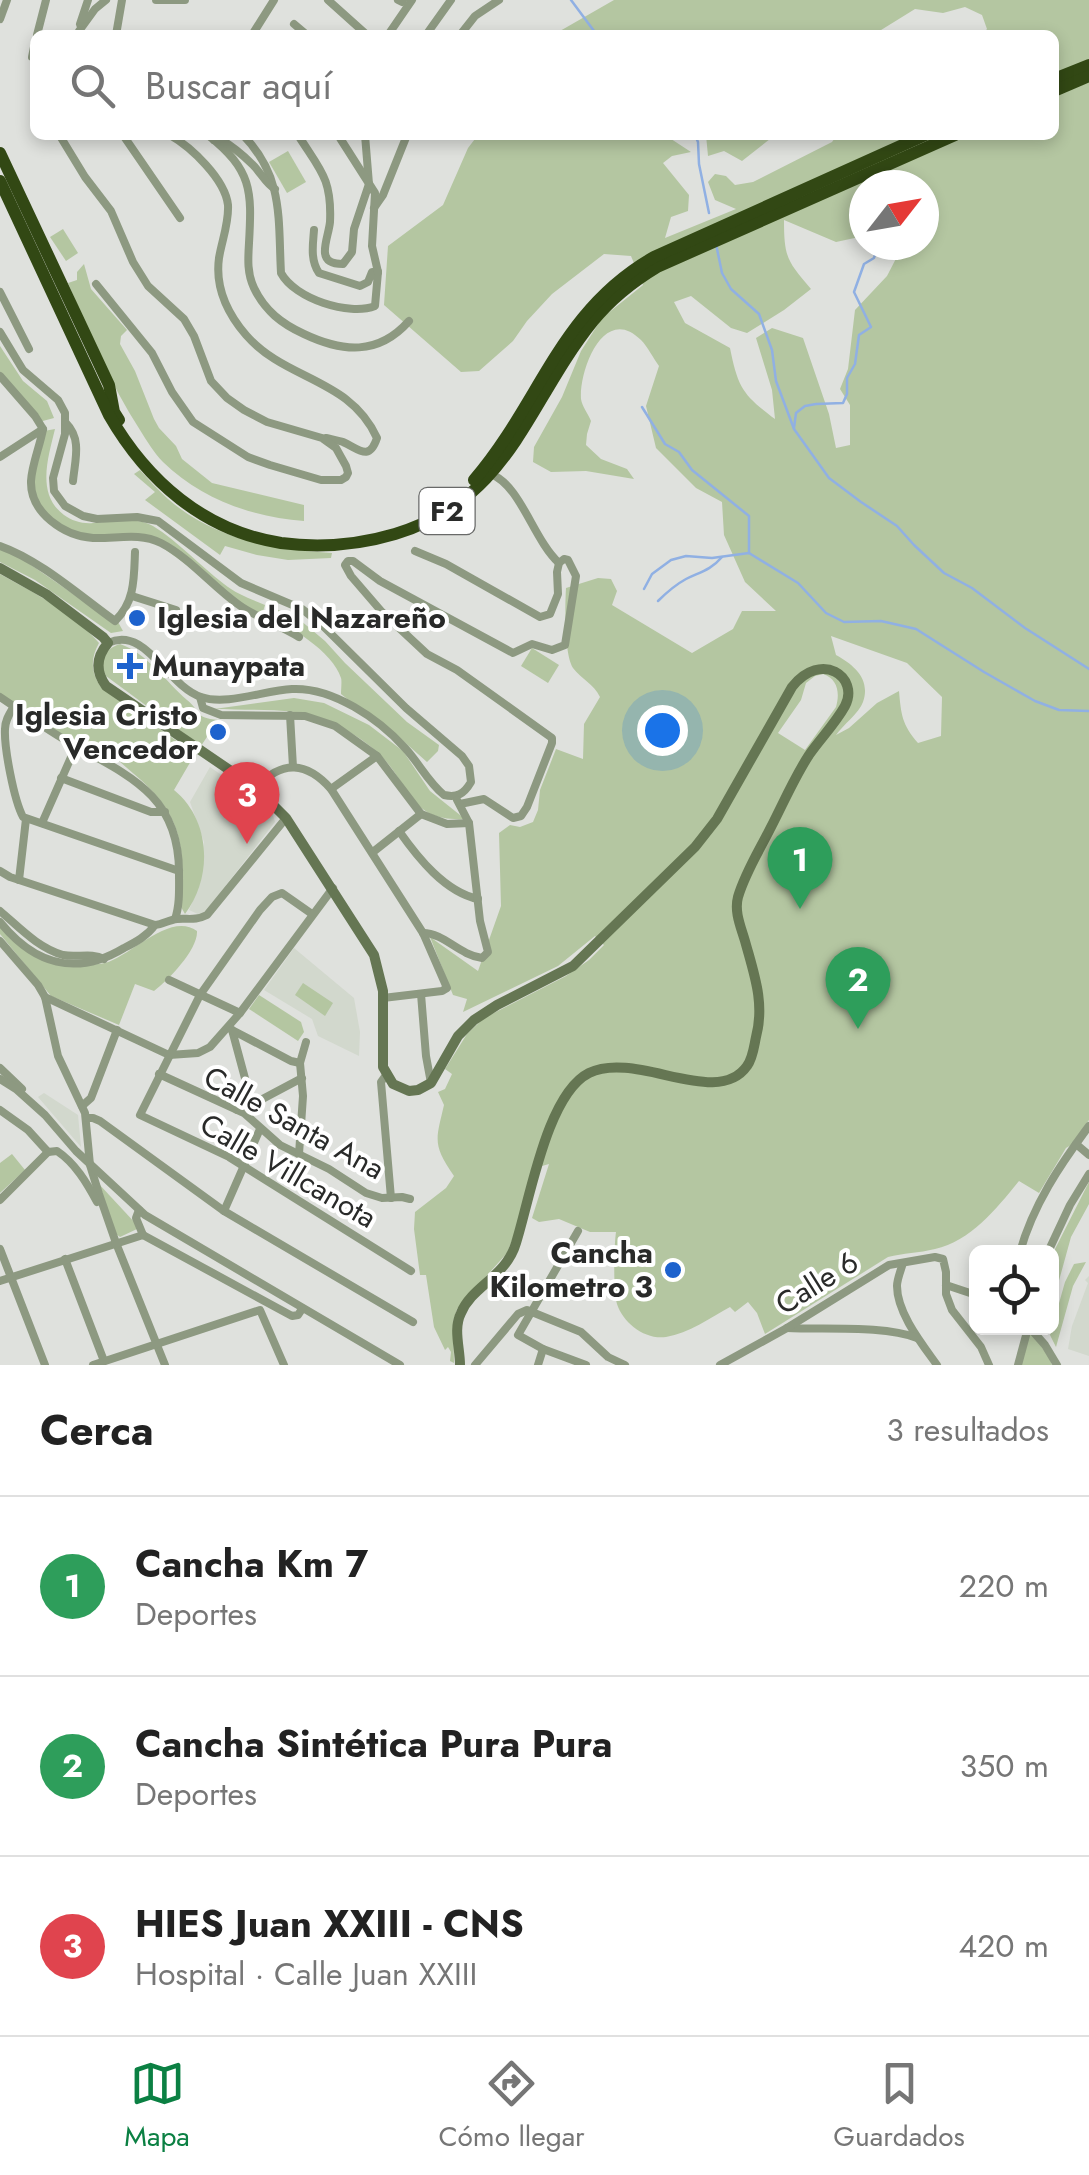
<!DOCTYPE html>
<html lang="es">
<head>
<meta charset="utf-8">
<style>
	body { margin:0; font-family:Jost,sans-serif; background:#f2f2f2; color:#222 }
	.controls { position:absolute; right:30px; bottom:30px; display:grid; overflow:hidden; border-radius:15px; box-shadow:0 5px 15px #0003 }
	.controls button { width:90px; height:90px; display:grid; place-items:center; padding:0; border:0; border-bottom:2px solid #e0e0e0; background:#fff; color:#222; font:50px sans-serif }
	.compass { position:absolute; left:849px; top:170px; width:90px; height:90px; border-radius:50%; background:#fff; box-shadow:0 5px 15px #0003; rotate:59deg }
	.you { position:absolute; left:662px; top:730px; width:35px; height:35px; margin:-25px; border:8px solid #fff; border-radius:50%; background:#1a73e8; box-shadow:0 0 0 15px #1a73e833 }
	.badge { display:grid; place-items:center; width:65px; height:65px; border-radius:50%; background:#0b8043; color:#fff; font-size:32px; font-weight:700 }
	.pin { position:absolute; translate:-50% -82px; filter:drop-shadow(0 2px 5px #0008) }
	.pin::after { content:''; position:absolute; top:52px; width:35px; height:30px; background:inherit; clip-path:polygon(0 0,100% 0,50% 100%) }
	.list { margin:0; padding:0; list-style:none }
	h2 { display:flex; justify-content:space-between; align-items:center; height:130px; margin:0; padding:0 40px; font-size:42px }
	h2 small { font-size:32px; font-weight:400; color:#767676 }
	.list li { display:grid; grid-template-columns:65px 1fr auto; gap:30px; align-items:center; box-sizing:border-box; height:180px; padding:0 40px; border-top:2px solid #e0e0e0 }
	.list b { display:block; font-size:38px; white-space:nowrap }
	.list p { margin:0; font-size:32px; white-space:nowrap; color:#767676 }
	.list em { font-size:32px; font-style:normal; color:#767676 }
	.icon { flex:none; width:55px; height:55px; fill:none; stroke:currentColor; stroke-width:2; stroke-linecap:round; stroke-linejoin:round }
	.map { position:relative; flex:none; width:1089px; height:1365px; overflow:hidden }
	.search { position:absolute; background:#fff; box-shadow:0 5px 15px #0003; left:30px; right:30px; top:30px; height:110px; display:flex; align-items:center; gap:25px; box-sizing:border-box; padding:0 35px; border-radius:15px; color:#767676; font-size:38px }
	.sheet { height:670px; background:#fff }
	nav { display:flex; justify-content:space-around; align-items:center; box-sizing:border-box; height:140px; border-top:2px solid #e0e0e0; background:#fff; font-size:28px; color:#767676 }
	nav a { display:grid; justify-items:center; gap:5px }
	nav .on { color:#0b8043 }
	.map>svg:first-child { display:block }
</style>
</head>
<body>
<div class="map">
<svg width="1089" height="1365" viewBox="0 0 1089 1365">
	<rect width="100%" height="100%" fill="#dfe1dd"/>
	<g fill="#d2d8cd">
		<polygon points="210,767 263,804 273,815 275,822 202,916 189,910 200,883 204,842 190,802"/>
		<polygon points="294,948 354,998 360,1032 359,1056 318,1036 312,1019 264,990"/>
		<polygon points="44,1093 78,1115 81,1147 38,1097"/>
		<polygon points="1089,1276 1089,1356 1068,1349 1072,1326 1088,1283 1085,1280"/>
	</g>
	<g fill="#b4c6a1" fill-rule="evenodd">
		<path d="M614,0H1089V1120L1071,1145L1066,1148L1039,1193L1019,1181C997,1208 971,1241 935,1249C919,1253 903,1253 888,1257L765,1334L757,1313L748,1302L735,1312L730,1307C710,1318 689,1333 666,1337C645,1340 623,1323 617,1304C613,1291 614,1246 616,1232H590L559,1219L539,1222L532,1218L549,1164L535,1168L519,1222L507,1253L457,1309L453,1321L454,1363L450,1361L451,1352L448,1347L445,1350L434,1327L426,1275H420L414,1229L415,1212L446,1188L454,1176C432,1144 436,1140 444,1105L438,1092L445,1089L452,1074L445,1069L467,1034L484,1018L566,976L589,960L604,945L595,936L558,966L463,1012L467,999L453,995L430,937L478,971L501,906L499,833L510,825L520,827L533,822L538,810L540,790L556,749L583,759L584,724L600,697C594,684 581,679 573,668C564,654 565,605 566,588L598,578L611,579L617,591L612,605L692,653L733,629L742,611H776L745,582L724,535L722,502L696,488L656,448L646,406L659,366C653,358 648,347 641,340C604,303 579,370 581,399C582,406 588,414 591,421L587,434L586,445L601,459L627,469L634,479L586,471L551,472L533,462L534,447L562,397L581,351L602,318L643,285L631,256L604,254L552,294L527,321L513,341L479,371L461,372L384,305L388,246L443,205L468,148L478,135H665L691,152L672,156L663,163L689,195L688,211L671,217L665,238L736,209L715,200L708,182L715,174L726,176L735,185L753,182L832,142L837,135H1054V35H982L987,29L982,15L965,7L943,13L915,9L873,35H553ZM864,185H924V245H903L887,276L855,310L848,369L840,389L850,405V445L836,448L829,414L803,338L772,328L756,338L772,390L775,419C743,395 738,388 730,348L685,323L674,302L691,296L731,328L747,333L784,310L811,289C787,261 784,257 784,220L836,242L864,236ZM831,636L907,663L942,697L941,736L918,743C902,725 901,714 899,691L877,703L849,728L836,735C843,725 859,713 863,702C871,679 854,665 836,655ZM823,674C838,679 840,693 836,707L805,750L778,733L801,700L806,683L815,676Z"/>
		<polygon points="706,135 775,135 742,161 724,151 708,156"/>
		<polygon points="288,151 306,182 287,193 269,162"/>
		<polygon points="63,229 78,253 66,261 50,237"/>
		<path d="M84,264L91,289L127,330L121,336L120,344L135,371L154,419L159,428L176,446L182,459L212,483L304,505V521C252,517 201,499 163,462C154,453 147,441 140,430C110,384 90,334 68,283L77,280V272Z"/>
		<polygon points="0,346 23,381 47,401 54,418 39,422 0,372"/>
		<path d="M55,429C48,458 36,494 64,515C72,521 83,524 93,523C112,522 135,516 153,526C179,542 200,566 224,584C236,594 251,599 265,605L261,618L152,540L92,537L56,526L32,501V456L44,431Z"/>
		<path d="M140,470C149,480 158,490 168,499C214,539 273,550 332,553L331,558L288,560L257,555L225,546L220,555L145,500L155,492L134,474Z"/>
		<polygon points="0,549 18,556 111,620 118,622 123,631 111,633 35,580 0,562"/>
		<path d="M0,574C36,594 72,612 99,643C90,659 91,673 101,687L195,754L174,790C211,820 213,877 185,914L181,907C185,846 183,815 134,774C128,769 122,763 116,759C107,754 96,754 86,749C56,734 28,714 0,695Z"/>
		<path d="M270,606L300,620L325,641L345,663L407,722L439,745L438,751L427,762L392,731L346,698L341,694C341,691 342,680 341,678C333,652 289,624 265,617Z"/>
		<path d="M120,644C147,653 166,682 187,700C201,711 194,718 218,720L201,746L106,676C99,661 104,649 120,644Z"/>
		<polygon points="532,648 559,665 548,683 521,666"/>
		<path d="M294,698L324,703L369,725L403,751L430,791L465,819C407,822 412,784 377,752C364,740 347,730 331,722C297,706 252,711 214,709Z"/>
		<path d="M0,921C17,936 35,955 58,962C71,965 92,966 105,963C131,956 170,911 197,931C198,950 168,980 154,991L135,984L119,1025L51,996L0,934Z"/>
		<polygon points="303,983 333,1003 325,1016 295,995"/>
		<polygon points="259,995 301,1022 304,1032 298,1041 249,1009"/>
		<polygon points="12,1154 25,1170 0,1193 0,1163"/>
		<polygon points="1089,1182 1089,1204 1071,1237 1052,1306 1053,1253"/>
		<polygon points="98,1183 137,1225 137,1229 120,1237 116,1234"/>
		<polygon points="1086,1262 1073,1286 1056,1347 1050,1335 1065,1282 1074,1264"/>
		<polygon points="1031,1332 1049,1357 1052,1365 1019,1365 1025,1340"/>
	</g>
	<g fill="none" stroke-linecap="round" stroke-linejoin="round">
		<g stroke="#90b0e3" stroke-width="2.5">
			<polyline points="571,0 597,35"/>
			<polyline points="695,135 698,142 699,164 709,213"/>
			<polyline points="716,244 722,273 731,289 759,314 772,350 776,381 794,429 829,478 861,502 897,526 914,545 944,573 972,588 1025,628 1089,669"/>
			<polyline points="642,407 665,444 679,452 692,470 749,516 749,553"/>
			<polyline points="794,428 796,413 805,406 816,404 843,403 847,394 847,378 855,364 859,335 871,327 854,292 864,264 874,258 878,245"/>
			<polyline points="644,589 652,574 671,560 686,556 712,558 749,553 798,583 826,613 844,622 881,621 916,629 984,672 1035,701 1059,710 1089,711"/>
			<path d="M658,601C667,592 675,585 686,579C700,572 711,570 722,557"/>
		</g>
		<g stroke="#8d9981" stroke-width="8">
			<polyline points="156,0 185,0"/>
			<polyline points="328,0 367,35"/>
			<polyline points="398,0 402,2 403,0"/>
			<polyline points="0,19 7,0"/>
			<polyline points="80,24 88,0"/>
			<polyline points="294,24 307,35"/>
			<polyline points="79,31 95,9 106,0"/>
			<polyline points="37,35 46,0"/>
			<polyline points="116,35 122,0"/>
			<polyline points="252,35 274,0"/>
			<polyline points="388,35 412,0"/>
			<polyline points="426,35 451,0"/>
			<polyline points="460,35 475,16 499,0"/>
			<polyline points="32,57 35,42"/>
			<polyline points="123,135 180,218"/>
			<path d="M170,135C191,147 225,179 228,205C229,223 222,240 219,258C215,287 228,314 246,335C286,381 350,378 377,438C369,462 359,449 343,442C340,441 330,439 326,438"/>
			<path d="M208,135C252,170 252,190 249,243C248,259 247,273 254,288C265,311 282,324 304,334C342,352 378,356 409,321"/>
			<path d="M243,135C284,177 278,219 281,273C295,299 349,316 375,306L378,272H372L368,282L360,286L319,273C310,260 313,244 314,230"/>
			<path d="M298,135C320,170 332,178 330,222C329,232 324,244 325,253C326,263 335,264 343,264L352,252L354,229L369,184L365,135"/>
			<polyline points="338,135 375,193 372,246 378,272"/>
			<polyline points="60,136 85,177 111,211 133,262 148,286 184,319 194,336 211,381 227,398 244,410 267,422 322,438 336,448 346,466 348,473 346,477 341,480 321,480 270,465 248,457 193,422 172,392 152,353 96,284"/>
			<path d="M214,140L220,139C232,146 243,155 253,165C261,173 266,184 275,189"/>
			<polyline points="374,208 383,195 407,135"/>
			<polyline points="0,292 29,349"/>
			<path d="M0,332L23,370L58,400L65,413V434L53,478L54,491L65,506L83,516L97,519L137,517L158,521L241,583L302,609L321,624L406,708L462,756L469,766L471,782C464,794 457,798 444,795C428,782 419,763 405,748C379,719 333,687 292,689C265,690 227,706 201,697C167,686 146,625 108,643"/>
			<path d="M0,376L35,416L43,429C40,446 32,464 31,481C30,513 64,536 93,538C116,539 139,532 161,543C190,558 212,586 239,605C257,618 280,625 299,637"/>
			<path d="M66,423C82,439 75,460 73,481"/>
			<polyline points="0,457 43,429"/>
			<path d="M491,474C521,486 533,539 559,563"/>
			<path d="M0,546C40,560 80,596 115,621C135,602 134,578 135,552"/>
			<polyline points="415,551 446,564 540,617 550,614 558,594 557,572 559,563 564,559 568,560 576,576 565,645 552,650 532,644 513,653 380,581 353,561 348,561 345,565 351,576 382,612 427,654 457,670 552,738 552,743 527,807 521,816 513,818 484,799 460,804"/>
			<polyline points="132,596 176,610"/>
			<path d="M0,697C24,713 47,730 72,744C130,776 179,796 179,872C179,888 180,905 175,919"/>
			<polyline points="200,697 203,708 221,715 305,716 335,726 377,756 421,814 447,824 469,823"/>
			<path d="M14,706C10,713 5,720 5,729C4,748 14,800 23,817L179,871"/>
			<polyline points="290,715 293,767"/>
			<polyline points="61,778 151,812 165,812"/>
			<path d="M256,788C282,759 307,762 331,789L423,933L447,988L442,991L383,998"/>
			<polyline points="331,789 377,756"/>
			<polyline points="42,823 76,746"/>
			<path d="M399,831C418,858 445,892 478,899"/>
			<polyline points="373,852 421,814"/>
			<polyline points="0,871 10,877 155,925"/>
			<polyline points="19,880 26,819"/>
			<path d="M0,911C19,927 38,948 63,955C77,958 91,952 104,959"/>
			<polyline points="312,914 282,893 272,897 260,910 200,995 140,1115 229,1157 411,1271"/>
			<path d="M0,922C34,964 76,977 124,948C136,942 147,936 155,925C163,924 169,920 177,919C188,918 195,921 207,915L286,818"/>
			<path d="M423,933C444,933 459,955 482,958L488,952L480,921L469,823L457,800"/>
			<polyline points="0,941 38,985 45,997 58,1056 85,1113 90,1165 99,1194 116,1243 165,1365"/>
			<polyline points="169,980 240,1013"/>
			<polyline points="421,994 426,1056 431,1083"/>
			<polyline points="45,997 169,1055 198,1053 210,1047 240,1013 333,888"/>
			<polyline points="232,1030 246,1082 237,1110"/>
			<polyline points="232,1030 291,1061 300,1063"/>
			<polyline points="0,1068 22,1089"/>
			<polyline points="159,1074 244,1113 280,1145 329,1169 366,1193 382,1198 402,1197 410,1199"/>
			<polyline points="386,1075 381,1082 391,1198"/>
			<polyline points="0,1079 16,1089 45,1115 76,1151 145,1215 400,1365"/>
			<polyline points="240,1103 251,1105 302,1078"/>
			<polyline points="82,1106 91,1098 117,1030"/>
			<polyline points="0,1110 28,1130 48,1152"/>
			<polyline points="87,1118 93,1118 100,1121 224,1211 413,1322"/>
			<polyline points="1076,1144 1089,1155"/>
			<path d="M48,1152L57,1151C75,1163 87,1183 97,1202"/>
			<polyline points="299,1154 303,1096 300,1063 306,1042"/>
			<polyline points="0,1200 48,1152"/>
			<polyline points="139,1210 136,1218 143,1235"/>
			<polyline points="224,1211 260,1129"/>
			<polyline points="578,1231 518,1335 543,1349 586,1365"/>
			<polyline points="143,1235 292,1316 298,1315 302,1309"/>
			<polyline points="0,1249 45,1365"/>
			<path d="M1020,1252C1033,1205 1060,1165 1089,1126"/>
			<polyline points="1048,1252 1070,1205 1089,1174"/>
			<polyline points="65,1259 104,1361"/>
			<path d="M903,1263C901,1270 897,1279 897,1286C897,1313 922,1344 937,1365"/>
			<polyline points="0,1281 143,1235"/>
			<polyline points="946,1285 976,1295"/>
			<path d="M787,1328C824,1330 884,1325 917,1338"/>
			<polyline points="1030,1328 1045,1345 1057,1365"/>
			<polyline points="93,1365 260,1310 284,1365"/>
			<polyline points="475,1365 518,1314 527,1310 581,1332 608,1357 625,1365"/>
			<polyline points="538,1365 543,1349"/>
			<polyline points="720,1365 787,1328 889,1265 935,1257 943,1259 946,1272 946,1294 952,1310 981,1347 989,1365"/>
			<polyline points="1018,1365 1028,1328"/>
		</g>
		<path stroke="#657653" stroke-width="10" d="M0,568L46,594L103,637L108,643C96,657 95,671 106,686L256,788L286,818L374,955L383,991V1067L393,1084L409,1091L418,1090L431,1083L458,1036L474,1020L497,1005L573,966L695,847L717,819L792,687C821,650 860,677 845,706C835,724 820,739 809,755C794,778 783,804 770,829C759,851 745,873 738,897C734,912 741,927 745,941C754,974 765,1003 756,1037C754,1046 753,1058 747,1066C717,1109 636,1050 589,1073C547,1094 530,1199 516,1243C506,1277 472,1286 461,1313C453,1329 460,1348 460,1365"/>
		<g stroke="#324814" stroke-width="12">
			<polyline points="1054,79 1089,65"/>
			<polyline points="1054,91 1089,76"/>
			<polyline points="0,153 109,385 114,412 119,420"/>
			<path d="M0,181L109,415C147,481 204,531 281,543C319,548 358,545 395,534C511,499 526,404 593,321C611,299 632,282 657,267L955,135"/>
			<path d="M474,480C541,402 559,311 654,257L925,135"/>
		</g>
	</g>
	<g fill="#1d62cd" stroke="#fff" stroke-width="4">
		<circle cx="137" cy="618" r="10"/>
		<path d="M125 651h10v10h10v10h-10v10h-10v-10h-10v-10h10z"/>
		<circle cx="218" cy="732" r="10"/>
		<circle cx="673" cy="1270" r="10"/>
	</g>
	<g text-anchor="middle" stroke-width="8" stroke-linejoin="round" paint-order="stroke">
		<rect fill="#fff" stroke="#696a69" stroke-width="2.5" x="419.5" y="488" width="55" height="46" rx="8"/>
		<g font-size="28" font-weight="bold" fill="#292a29">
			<text x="447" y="521">F2</text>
		</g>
		<g font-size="30" font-weight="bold" fill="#292a29" stroke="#fff" text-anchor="start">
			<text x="157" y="628">Iglesia del Nazareño</text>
			<text x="152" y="676">Munaypata</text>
			<text x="198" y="725" text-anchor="end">Iglesia Cristo<tspan x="198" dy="34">Vencedor</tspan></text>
			<text x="653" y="1263" text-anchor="end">Cancha<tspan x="653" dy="34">Kilometro 3</tspan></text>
		</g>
		<g font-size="30" fill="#292a29" stroke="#fff">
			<text transform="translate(294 1123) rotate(29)" y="10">Calle Santa Ana</text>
			<text transform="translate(288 1171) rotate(30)" y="10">Calle Villcanota</text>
			<text transform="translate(817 1283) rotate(-32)" y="10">Calle 6</text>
		</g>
	</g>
</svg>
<div class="controls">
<button><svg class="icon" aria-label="locate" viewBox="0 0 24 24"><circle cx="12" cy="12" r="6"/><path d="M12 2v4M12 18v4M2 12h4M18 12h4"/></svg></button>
</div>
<svg class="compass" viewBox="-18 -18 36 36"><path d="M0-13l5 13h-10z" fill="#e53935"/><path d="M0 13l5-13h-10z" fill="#767676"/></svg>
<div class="you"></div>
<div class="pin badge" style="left:800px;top:909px;background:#2e9e5b">1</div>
<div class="pin badge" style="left:858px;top:1029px;background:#2e9e5b">2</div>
<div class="pin badge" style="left:247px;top:844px;background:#e0444e">3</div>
<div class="search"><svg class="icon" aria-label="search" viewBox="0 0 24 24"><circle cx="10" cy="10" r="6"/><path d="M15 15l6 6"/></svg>Buscar aquí</div>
</div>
<section class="sheet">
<h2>Cerca<small>3 resultados</small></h2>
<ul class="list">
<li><span class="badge" style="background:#2e9e5b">1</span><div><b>Cancha Km 7</b><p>Deportes</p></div><em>220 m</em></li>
<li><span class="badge" style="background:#2e9e5b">2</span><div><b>Cancha Sintética Pura Pura</b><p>Deportes</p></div><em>350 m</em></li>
<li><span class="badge" style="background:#e0444e">3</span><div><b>HIES Juan XXIII - CNS</b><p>Hospital · Calle Juan XXIII</p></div><em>420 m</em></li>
</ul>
</section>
<nav>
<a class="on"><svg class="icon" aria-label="map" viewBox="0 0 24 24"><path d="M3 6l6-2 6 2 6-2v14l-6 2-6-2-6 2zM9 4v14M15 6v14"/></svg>Mapa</a>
<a><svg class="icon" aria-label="directions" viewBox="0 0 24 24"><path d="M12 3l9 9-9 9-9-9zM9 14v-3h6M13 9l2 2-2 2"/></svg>Cómo llegar</a>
<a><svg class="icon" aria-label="saved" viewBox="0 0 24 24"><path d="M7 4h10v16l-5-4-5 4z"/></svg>Guardados</a>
</nav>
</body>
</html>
